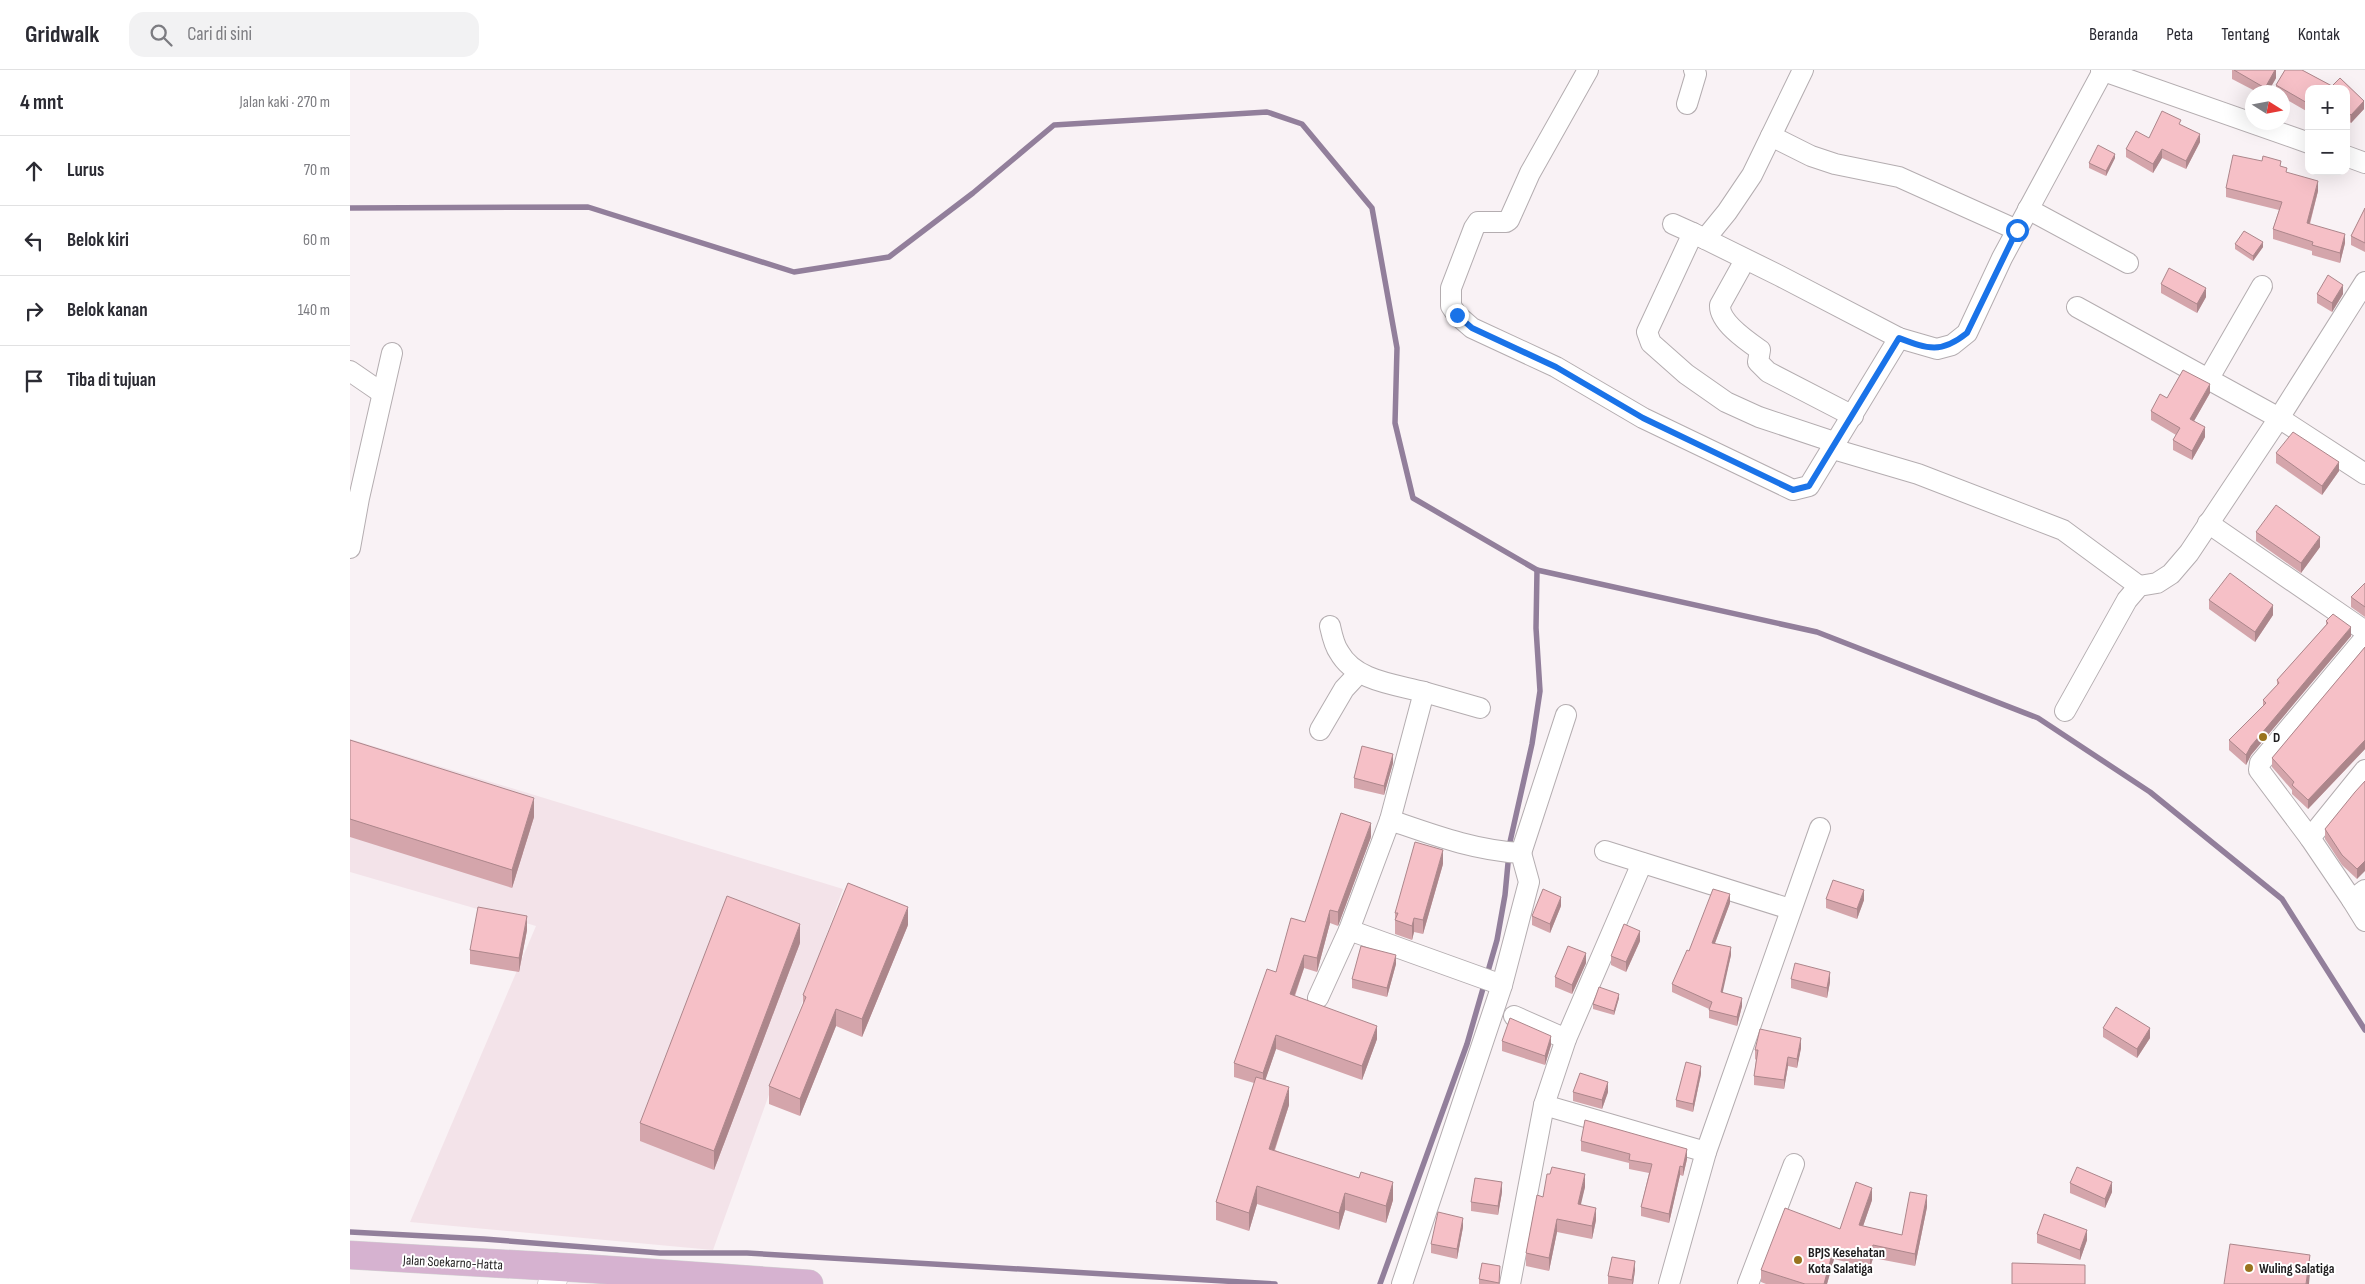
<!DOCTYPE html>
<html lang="id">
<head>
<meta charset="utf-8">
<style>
	body { margin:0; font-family:"Sofia Sans Condensed",sans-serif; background:#f2f2f3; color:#2b2b33 }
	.controls { position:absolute; right:15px; top:15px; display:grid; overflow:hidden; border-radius:10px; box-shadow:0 5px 20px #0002 }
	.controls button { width:45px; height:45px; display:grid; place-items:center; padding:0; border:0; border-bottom:1px solid #e1e1e2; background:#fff; color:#2b2b33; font:25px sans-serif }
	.compass { position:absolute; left:1895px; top:15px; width:45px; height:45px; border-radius:50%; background:#fff; box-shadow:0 5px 20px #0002; rotate:101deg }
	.stop { position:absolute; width:15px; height:15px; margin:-11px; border:4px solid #1a73e8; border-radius:50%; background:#fff }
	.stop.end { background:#1a73e8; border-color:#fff; box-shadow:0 1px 5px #0008 }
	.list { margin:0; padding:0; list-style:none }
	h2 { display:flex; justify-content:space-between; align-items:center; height:65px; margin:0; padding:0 20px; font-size:21px }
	h2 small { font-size:16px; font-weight:400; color:#7c7c81 }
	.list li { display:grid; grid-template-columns:32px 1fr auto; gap:15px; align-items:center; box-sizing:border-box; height:70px; padding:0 20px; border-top:1px solid #e1e1e2 }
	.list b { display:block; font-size:19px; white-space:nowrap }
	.list em { font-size:16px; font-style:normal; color:#7c7c81 }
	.icon { flex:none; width:28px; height:28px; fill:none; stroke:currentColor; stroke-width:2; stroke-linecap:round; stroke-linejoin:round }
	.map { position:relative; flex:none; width:2015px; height:1214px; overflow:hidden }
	header { display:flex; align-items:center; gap:30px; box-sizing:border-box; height:70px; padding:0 25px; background:#fff; border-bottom:1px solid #e1e1e2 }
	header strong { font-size:24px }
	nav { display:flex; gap:28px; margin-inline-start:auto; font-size:18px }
	.search { width:350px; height:45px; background:#f2f2f3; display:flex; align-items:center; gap:12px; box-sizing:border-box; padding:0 18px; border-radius:15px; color:#7c7c81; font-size:19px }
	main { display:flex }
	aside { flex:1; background:#fff }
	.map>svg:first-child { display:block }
</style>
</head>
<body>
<header>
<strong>Gridwalk</strong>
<div class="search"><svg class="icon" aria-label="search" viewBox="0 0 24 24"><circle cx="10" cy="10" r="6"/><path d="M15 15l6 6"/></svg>Cari di sini</div>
<nav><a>Beranda</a><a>Peta</a><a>Tentang</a><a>Kontak</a></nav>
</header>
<main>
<aside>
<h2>4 mnt<small>Jalan kaki · 270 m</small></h2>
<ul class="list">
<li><svg class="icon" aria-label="ahead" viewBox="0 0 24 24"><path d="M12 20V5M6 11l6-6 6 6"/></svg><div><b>Lurus</b></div><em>70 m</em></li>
<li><svg class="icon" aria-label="left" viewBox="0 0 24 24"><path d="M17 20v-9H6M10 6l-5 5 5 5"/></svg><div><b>Belok kiri</b></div><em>60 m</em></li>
<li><svg class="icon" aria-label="right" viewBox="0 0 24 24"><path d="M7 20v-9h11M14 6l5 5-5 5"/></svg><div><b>Belok kanan</b></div><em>140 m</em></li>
<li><svg class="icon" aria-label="arrive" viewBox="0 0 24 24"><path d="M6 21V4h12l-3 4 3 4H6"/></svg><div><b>Tiba di tujuan</b></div></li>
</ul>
</aside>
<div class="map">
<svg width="2015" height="1214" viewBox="0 0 2015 1214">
	<rect width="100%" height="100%" fill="#f9f2f5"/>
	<polygon fill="#f3e3e9" points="0,669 493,819 363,1180 60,1152 186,856 0,802"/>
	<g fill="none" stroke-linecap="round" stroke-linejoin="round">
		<g stroke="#927f9b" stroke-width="5.5">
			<polyline points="0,138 238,137 444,202 539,187 623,123 704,55 917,42 952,54 1022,138 1047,278 1045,353 1063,428 1187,500 1467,562 1688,648 1800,722 1932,829 2015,960"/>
			<polyline points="0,1162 134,1169 310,1183 397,1183 925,1214"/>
			<polyline points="1030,1214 1117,974 1147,870 1155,825 1160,772 1182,674 1190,621 1186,558 1187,500"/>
		</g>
		<g stroke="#b4adb0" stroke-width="22">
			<g id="street">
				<polyline points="1238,0 1180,103 1159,150 1156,152 1128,152 1124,158 1101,218 1101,236 1107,245 1122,258 1206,297 1293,348 1443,420 1459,416 1549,268"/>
				<polyline points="1751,0 1959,73"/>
				<polyline points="1337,34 1346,4 1344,0"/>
				<polyline points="1421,66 1461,86 1485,94 1549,107 1667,160"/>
				<polyline points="1996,86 2015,93"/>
				<polyline points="1678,139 1778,193"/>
				<polyline points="1323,154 1343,163"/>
				<polyline points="1355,169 1377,142 1402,105 1453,0"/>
				<path d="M1395,190L1370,235C1369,252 1397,271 1410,280L1408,292L1418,302L1503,346"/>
				<polyline points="1727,237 1929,348 2015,404"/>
				<polyline points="0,301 32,323"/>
				<polyline points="1859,308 1912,216"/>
				<polyline points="1487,373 1409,347 1376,332 1336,304 1301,273 1297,262 1343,163 1430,206 1549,268 1587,279 1602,275 1617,263 1652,188 1753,1"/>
				<polyline points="1483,379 1568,404 1713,460 1789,516"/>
				<polyline points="1858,453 2015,561"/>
				<polyline points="0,478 9,428 42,283"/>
				<path d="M980,556C982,565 984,575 989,582C1005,611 1044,614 1074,622L1040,750"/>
				<polyline points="2015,568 1910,693 1909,700 1960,768 2002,830 2015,820"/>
				<polyline points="1074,622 1130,638"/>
				<polyline points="1715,641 1777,530 1789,516 1807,513 1821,504 1839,483 1929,348 2015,212"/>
				<polyline points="970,660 994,619 1008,604"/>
				<polyline points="1960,768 2015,700"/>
				<polyline points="1255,781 1440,839"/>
				<polyline points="1171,783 1216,645"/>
				<polyline points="2002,830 2015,851"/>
				<polyline points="999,860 1152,915"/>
				<path d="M968,928L999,860L1040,750C1084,765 1123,780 1171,783L1179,812L1152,915L1052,1214"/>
				<polyline points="1164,946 1216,969"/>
				<polyline points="1194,1035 1356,1082"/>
				<polyline points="1160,1214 1194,1035 1216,969 1292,793"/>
				<polyline points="1319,1214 1356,1082 1470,758"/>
				<polyline points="1398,1214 1444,1094"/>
			</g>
		</g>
		<g stroke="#b4adb0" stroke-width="29">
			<polyline id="secondary" points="202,1214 206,1197"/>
		</g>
		<g stroke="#d2d2d2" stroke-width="29">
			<polyline id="primary" points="0,1185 244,1199 459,1214"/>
		</g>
		<use href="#street" stroke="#fff" stroke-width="20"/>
		<use href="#secondary" stroke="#fff" stroke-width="28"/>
		<use href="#primary" stroke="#d6b2d0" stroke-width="28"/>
	</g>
	<g fill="#d4a5ab">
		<polygon points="1882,0 1926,0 1926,8 1918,22 1907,22 1882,9"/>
		<polygon points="1935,0 1952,0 1982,16 1990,8 2014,31 2014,39 2001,53 1996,49 1996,19 1959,19 1959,61 1956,59 1956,51 1958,42 1932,27 1932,22 1926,22 1926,15"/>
		<polygon points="1831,55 1850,72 1836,99 1812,88 1803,103 1776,87 1776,79"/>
		<polygon points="1765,88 1756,106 1739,98 1739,93"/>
		<polygon points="1931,97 1937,103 1968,121 1960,154 1995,173 1990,193 1962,185 1962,181 1923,169 1923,159 1929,140 1876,127 1876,118"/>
		<polygon points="2015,138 2015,182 2001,175 2001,166"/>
		<polygon points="1885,174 1913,177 1903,191 1885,179"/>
		<polygon points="1811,214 1856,227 1847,243 1811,223"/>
		<polygon points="1967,224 1993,224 1982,242 1967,233"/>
		<polygon points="1860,323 1844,351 1855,367 1842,390 1823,380 1823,370 1826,365 1801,350 1801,341 1817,328"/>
		<polygon points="1926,383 1989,401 1972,425 1926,393"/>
		<polygon points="1906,462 1970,477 1951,503 1906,471"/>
		<polygon points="2015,513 2015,547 2001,537 2001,527"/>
		<polygon points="1859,530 1923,545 1905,572 1859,539"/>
		<polygon points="1976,551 2001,566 1901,685 1896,695 1879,680 1879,670 1913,636 1913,630 1927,615 1927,610 1976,555"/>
		<polygon points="2015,577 2015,679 1958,739 1942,724 1942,720 1922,697 1922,688"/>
		<polygon points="0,670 184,747 162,818 0,767"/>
		<polygon points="1043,693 1034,725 1004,718 1004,708"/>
		<polygon points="2015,711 2007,809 1992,795 1975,769 1975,759"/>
		<polygon points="1021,767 988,856 980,853 967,902 954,898 945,926 1027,969 1012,1010 926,979 915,1010 939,1035 925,1080 1043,1130 1036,1153 995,1140 989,1160 907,1134 899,1161 866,1150 866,1132 904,1013 884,1007 884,993 926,902 955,852"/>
		<polygon points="1093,794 1073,864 1064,862 1062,870 1045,864 1045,843"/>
		<polygon points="1476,829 1514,830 1507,849 1476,838"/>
		<polygon points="1380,833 1365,873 1381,885 1372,922 1392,936 1387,956 1359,948 1359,939 1322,922 1322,914 1339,881"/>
		<polygon points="1211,836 1200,863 1182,855 1182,846"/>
		<polygon points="558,855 512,967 486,956 450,1046 419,1034 419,1016 453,935 453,925"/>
		<polygon points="177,860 169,902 120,894 120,880"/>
		<polygon points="1290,871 1276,902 1261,895 1261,886"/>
		<polygon points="450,873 364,1100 290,1071 290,1053"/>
		<polygon points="1236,893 1222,924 1205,917 1205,907"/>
		<polygon points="1046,894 1037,927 1002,918 1002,909"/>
		<polygon points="1441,909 1480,912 1477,928 1441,918"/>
		<polygon points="1269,928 1264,945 1243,939 1243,934"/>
		<polygon points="1753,958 1800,968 1787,988 1753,967"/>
		<polygon points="1152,971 1201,975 1195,995 1152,981"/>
		<polygon points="1451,978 1447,998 1438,996 1434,1019 1404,1015 1404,1006 1406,990 1405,989 1405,980"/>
		<polygon points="1351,1004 1343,1042 1326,1037 1326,1030"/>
		<polygon points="1223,1022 1258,1022 1252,1039 1223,1031"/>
		<polygon points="1231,1071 1337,1089 1333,1106 1330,1105 1319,1153 1291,1146 1291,1137 1299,1103 1279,1099 1279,1093 1231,1081"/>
		<polygon points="1200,1104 1235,1117 1230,1134 1246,1150 1242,1169 1207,1162 1199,1201 1176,1196 1176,1183"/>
		<polygon points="1720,1113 1762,1122 1755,1138 1720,1123"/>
		<polygon points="1152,1122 1148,1145 1121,1141 1121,1132"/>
		<polygon points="1522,1130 1513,1156 1552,1165 1577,1137 1565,1196 1523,1188 1520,1198 1484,1189 1477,1214 1416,1214 1411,1212 1411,1200 1490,1159"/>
		<polygon points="1113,1157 1107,1189 1081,1183 1081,1174"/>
		<polygon points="1687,1164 1737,1170 1730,1190 1687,1173"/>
		<polygon points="1285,1200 1283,1214 1258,1214 1258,1206"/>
		<polygon points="1150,1201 1149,1214 1129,1214 1129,1209"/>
	</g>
	<g fill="#ac868b">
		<polygon points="1925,0 1926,0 1926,8 1918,22 1915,22 1915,18"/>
		<polygon points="2014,31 2014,39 2001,53 2001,45"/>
		<polygon points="1850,64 1850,72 1836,99 1836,91"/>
		<polygon points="1812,79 1812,88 1803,103 1803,94"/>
		<polygon points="1765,84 1765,88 1756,106 1756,101"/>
		<polygon points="1968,111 1968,121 1957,163 1957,153"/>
		<polygon points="1995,164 1995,173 1990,193 1990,183"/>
		<polygon points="1913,172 1913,177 1903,191 1903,186"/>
		<polygon points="1993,215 1993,224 1982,242 1982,233"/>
		<polygon points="1856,218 1856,227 1847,243 1847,234"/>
		<polygon points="1860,314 1860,323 1840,358 1840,349"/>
		<polygon points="1855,357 1855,367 1842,390 1842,381"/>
		<polygon points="1989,392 1989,401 1972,425 1972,416"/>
		<polygon points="1970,467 1970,477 1951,503 1951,493"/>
		<polygon points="1923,535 1923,545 1905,572 1905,562"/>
		<polygon points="2001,557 2001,566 1901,685 1896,695 1896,685 1901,676"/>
		<polygon points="2015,670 2015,679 1958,739 1958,730"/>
		<polygon points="1043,684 1043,693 1034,725 1034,716"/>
		<polygon points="184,728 184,747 162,818 162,800"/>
		<polygon points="1021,753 1021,767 988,856 988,842"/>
		<polygon points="1093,780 1093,794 1073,864 1073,850"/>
		<polygon points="2015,791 2015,801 2007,809 2007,799"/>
		<polygon points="1514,820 1514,830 1507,849 1507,839"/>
		<polygon points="1380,824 1380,833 1362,881 1362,873"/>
		<polygon points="1211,827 1211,836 1200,863 1200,854"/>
		<polygon points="558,837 558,855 512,967 512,949"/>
		<polygon points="980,840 980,853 967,902 967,888"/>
		<polygon points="177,846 177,860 169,902 169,888"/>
		<polygon points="1064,848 1064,862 1062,870 1062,856"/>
		<polygon points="450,854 450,873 364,1100 364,1081"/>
		<polygon points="1290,861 1290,871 1276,902 1276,892"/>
		<polygon points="1381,877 1381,885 1371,930 1371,922"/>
		<polygon points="1236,883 1236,893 1222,924 1222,915"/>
		<polygon points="954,885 954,898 940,938 940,924"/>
		<polygon points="1046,885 1046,894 1037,927 1037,918"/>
		<polygon points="1480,902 1480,912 1477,928 1477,918"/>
		<polygon points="1269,924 1269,928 1264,945 1264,941"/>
		<polygon points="1392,928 1392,936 1387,956 1387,947"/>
		<polygon points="486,939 486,956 450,1046 450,1029"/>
		<polygon points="1027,956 1027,969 1012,1010 1012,996"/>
		<polygon points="1800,958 1800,968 1787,988 1787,979"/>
		<polygon points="926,965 926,979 913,1017 913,1003"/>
		<polygon points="1201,966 1201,975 1195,995 1195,986"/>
		<polygon points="1451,968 1451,978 1447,998 1447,989"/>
		<polygon points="1438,987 1438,996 1434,1019 1434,1010"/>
		<polygon points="1351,996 1351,1004 1343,1042 1343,1034"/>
		<polygon points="1258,1012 1258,1022 1252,1039 1252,1030"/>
		<polygon points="939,1017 939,1035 919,1096 919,1079"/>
		<polygon points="1337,1079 1337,1089 1333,1106 1333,1097"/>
		<polygon points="1330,1096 1330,1105 1319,1153 1319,1144"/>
		<polygon points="1235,1104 1235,1117 1228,1147 1228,1134"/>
		<polygon points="1043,1112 1043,1130 1036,1153 1036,1136"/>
		<polygon points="1152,1112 1152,1122 1148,1145 1148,1136"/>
		<polygon points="1762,1112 1762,1122 1755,1138 1755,1129"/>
		<polygon points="907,1116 907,1134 899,1161 899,1143"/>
		<polygon points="1522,1118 1522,1130 1509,1168 1509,1155"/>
		<polygon points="995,1123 995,1140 989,1160 989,1143"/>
		<polygon points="1577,1125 1577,1137 1565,1196 1565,1184"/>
		<polygon points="1246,1138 1246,1150 1242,1169 1242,1156"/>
		<polygon points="1113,1148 1113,1157 1107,1189 1107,1179"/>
		<polygon points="1207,1149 1207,1162 1199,1201 1199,1188"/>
		<polygon points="1737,1160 1737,1170 1730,1190 1730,1180"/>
		<polygon points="1523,1175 1523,1188 1520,1198 1520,1186"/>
		<polygon points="1484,1177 1484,1189 1477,1214 1474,1214"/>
		<polygon points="1960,1185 1960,1203 1959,1214 1956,1214"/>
		<polygon points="1285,1191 1285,1200 1283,1214 1282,1214"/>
	</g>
	<g fill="#f6c0c7" stroke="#ac868b">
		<polygon points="1884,0 1925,0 1915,18"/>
		<polygon points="1935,0 1952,0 1982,16 1990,8 2014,31 2001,45 1996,41 1996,19 1959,19 1959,34 1926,15"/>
		<polygon points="1959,40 1959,53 1956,51"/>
		<polygon points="1812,41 1831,50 1829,54 1850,64 1836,91 1812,79 1803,94 1776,79 1786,61 1799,68"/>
		<polygon points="1748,75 1765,84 1756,101 1739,93"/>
		<polygon points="1883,85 1912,91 1913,86 1931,91 1930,96 1937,98 1936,102 1968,111 1957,153 1995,164 1990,183 1962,175 1963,172 1923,159 1932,132 1876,118"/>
		<polygon points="2015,138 2015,173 2001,166"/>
		<polygon points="1894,161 1913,172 1903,186 1885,174"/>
		<polygon points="1819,198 1856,218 1847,234 1811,214"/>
		<polygon points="1978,205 1993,215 1982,233 1967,224"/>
		<polygon points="1833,300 1860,314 1840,349 1855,357 1842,381 1823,370 1830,358 1801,341 1810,324 1817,328"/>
		<polygon points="1943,362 1989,392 1972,416 1926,383"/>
		<polygon points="1926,435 1970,467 1951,493 1906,462"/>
		<polygon points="1880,503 1923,535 1905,562 1859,530"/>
		<polygon points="2015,513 2015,537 2001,527"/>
		<polygon points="1983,544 2001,557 1901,676 1896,685 1879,670 1916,633 1913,630 1929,613 1927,610 1978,553 1976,551"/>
		<polygon points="2015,577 2015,670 1958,730 1942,715 1944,712 1922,688"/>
		<polygon points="0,670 184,728 162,800 0,749"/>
		<polygon points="1012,676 1043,684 1034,716 1004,708"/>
		<polygon points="2015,711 2015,791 2007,799 1992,785 1975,759 2005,722"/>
		<polygon points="991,743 1021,753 988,842 980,840 967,888 954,885 940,924 1027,956 1012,996 926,965 913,1003 884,993 917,899 926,902 941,848 955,852"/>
		<polygon points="1065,772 1093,780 1073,850 1064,848 1062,856 1045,850 1048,843 1045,843"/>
		<polygon points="1483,810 1514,820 1507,839 1476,829"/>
		<polygon points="498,813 558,837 512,949 486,939 450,1029 419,1016 456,927 453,925"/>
		<polygon points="1193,819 1211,827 1200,854 1182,846"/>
		<polygon points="1363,819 1380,824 1362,873 1381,877 1371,922 1392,928 1387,947 1359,940 1362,932 1322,914 1337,880 1339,881"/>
		<polygon points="377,826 450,854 364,1081 290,1053"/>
		<polygon points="128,837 177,846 169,888 120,880"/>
		<polygon points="1274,854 1290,861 1276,892 1261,886"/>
		<polygon points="1011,876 1046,885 1037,918 1002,909"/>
		<polygon points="1218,876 1236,883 1222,915 1205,907"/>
		<polygon points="1445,893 1480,902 1477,918 1441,909"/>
		<polygon points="1249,917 1269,924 1264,941 1243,934"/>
		<polygon points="1766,937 1800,958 1787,979 1753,958"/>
		<polygon points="1160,948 1201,966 1195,986 1152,971"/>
		<polygon points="1410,959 1451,968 1447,989 1438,987 1434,1010 1404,1006 1408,980 1405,980"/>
		<polygon points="1336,992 1351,996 1343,1034 1326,1030"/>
		<polygon points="1230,1003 1258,1012 1252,1030 1223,1022"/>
		<polygon points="906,1007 939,1017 919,1079 1009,1108 1011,1102 1043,1112 1036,1136 995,1123 989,1143 907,1116 899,1143 866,1132"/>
		<polygon points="1235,1050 1337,1079 1333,1097 1330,1096 1319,1144 1291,1137 1302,1094 1279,1090 1280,1084 1231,1071"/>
		<polygon points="1202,1097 1235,1104 1228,1134 1246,1138 1242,1156 1207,1149 1199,1188 1176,1183 1187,1125 1193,1127 1197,1104 1200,1104"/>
		<polygon points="1727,1097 1762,1112 1755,1129 1720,1113"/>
		<polygon points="1125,1108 1152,1112 1148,1136 1121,1132"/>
		<polygon points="1506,1112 1522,1118 1509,1155 1552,1165 1560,1122 1577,1125 1565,1184 1523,1175 1520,1186 1484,1177 1474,1214 1455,1214 1411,1200 1435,1138 1490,1159"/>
		<polygon points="1088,1142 1113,1148 1107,1179 1081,1174"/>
		<polygon points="1694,1144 1737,1160 1730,1180 1687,1164"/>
		<polygon points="1880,1174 1960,1185 1956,1214 1874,1214"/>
		<polygon points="1262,1187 1285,1191 1282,1210 1258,1206"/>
		<polygon points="1132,1193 1150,1196 1149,1213 1129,1209"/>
		<polygon points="1662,1193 1735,1195 1735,1214 1662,1214"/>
	</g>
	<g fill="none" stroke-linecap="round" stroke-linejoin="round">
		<path stroke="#1a73e8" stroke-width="6" d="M1107,245L1122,258L1206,297L1293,348L1443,420L1459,416L1549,268C1578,279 1591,284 1617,263L1667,160"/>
	</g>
	<g fill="#99731e" stroke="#fff" stroke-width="2">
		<circle cx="1913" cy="667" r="5"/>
		<circle cx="1448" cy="1190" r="5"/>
		<circle cx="1899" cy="1198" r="5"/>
	</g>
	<g text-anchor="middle" stroke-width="4" stroke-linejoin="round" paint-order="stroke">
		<g font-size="14" font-weight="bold" fill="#1f1d1e" stroke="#fff" text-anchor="start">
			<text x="1923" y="672">D</text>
			<text x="1458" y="1187">BPJS Kesehatan<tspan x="1458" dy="16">Kota Salatiga</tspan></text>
			<text x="1909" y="1203">Wuling Salatiga</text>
		</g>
		<g font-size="14" fill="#1f1d1e" stroke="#fff">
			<text transform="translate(103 1192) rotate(3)" y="5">Jalan Soekarno-Hatta</text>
		</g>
	</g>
</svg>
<div class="controls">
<button>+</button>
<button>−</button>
</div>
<svg class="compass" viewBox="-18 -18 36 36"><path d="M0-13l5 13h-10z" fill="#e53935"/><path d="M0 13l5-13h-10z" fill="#7c7c81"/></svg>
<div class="stop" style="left:1667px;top:160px"></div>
<div class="stop end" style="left:1107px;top:245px"></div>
</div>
</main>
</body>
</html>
